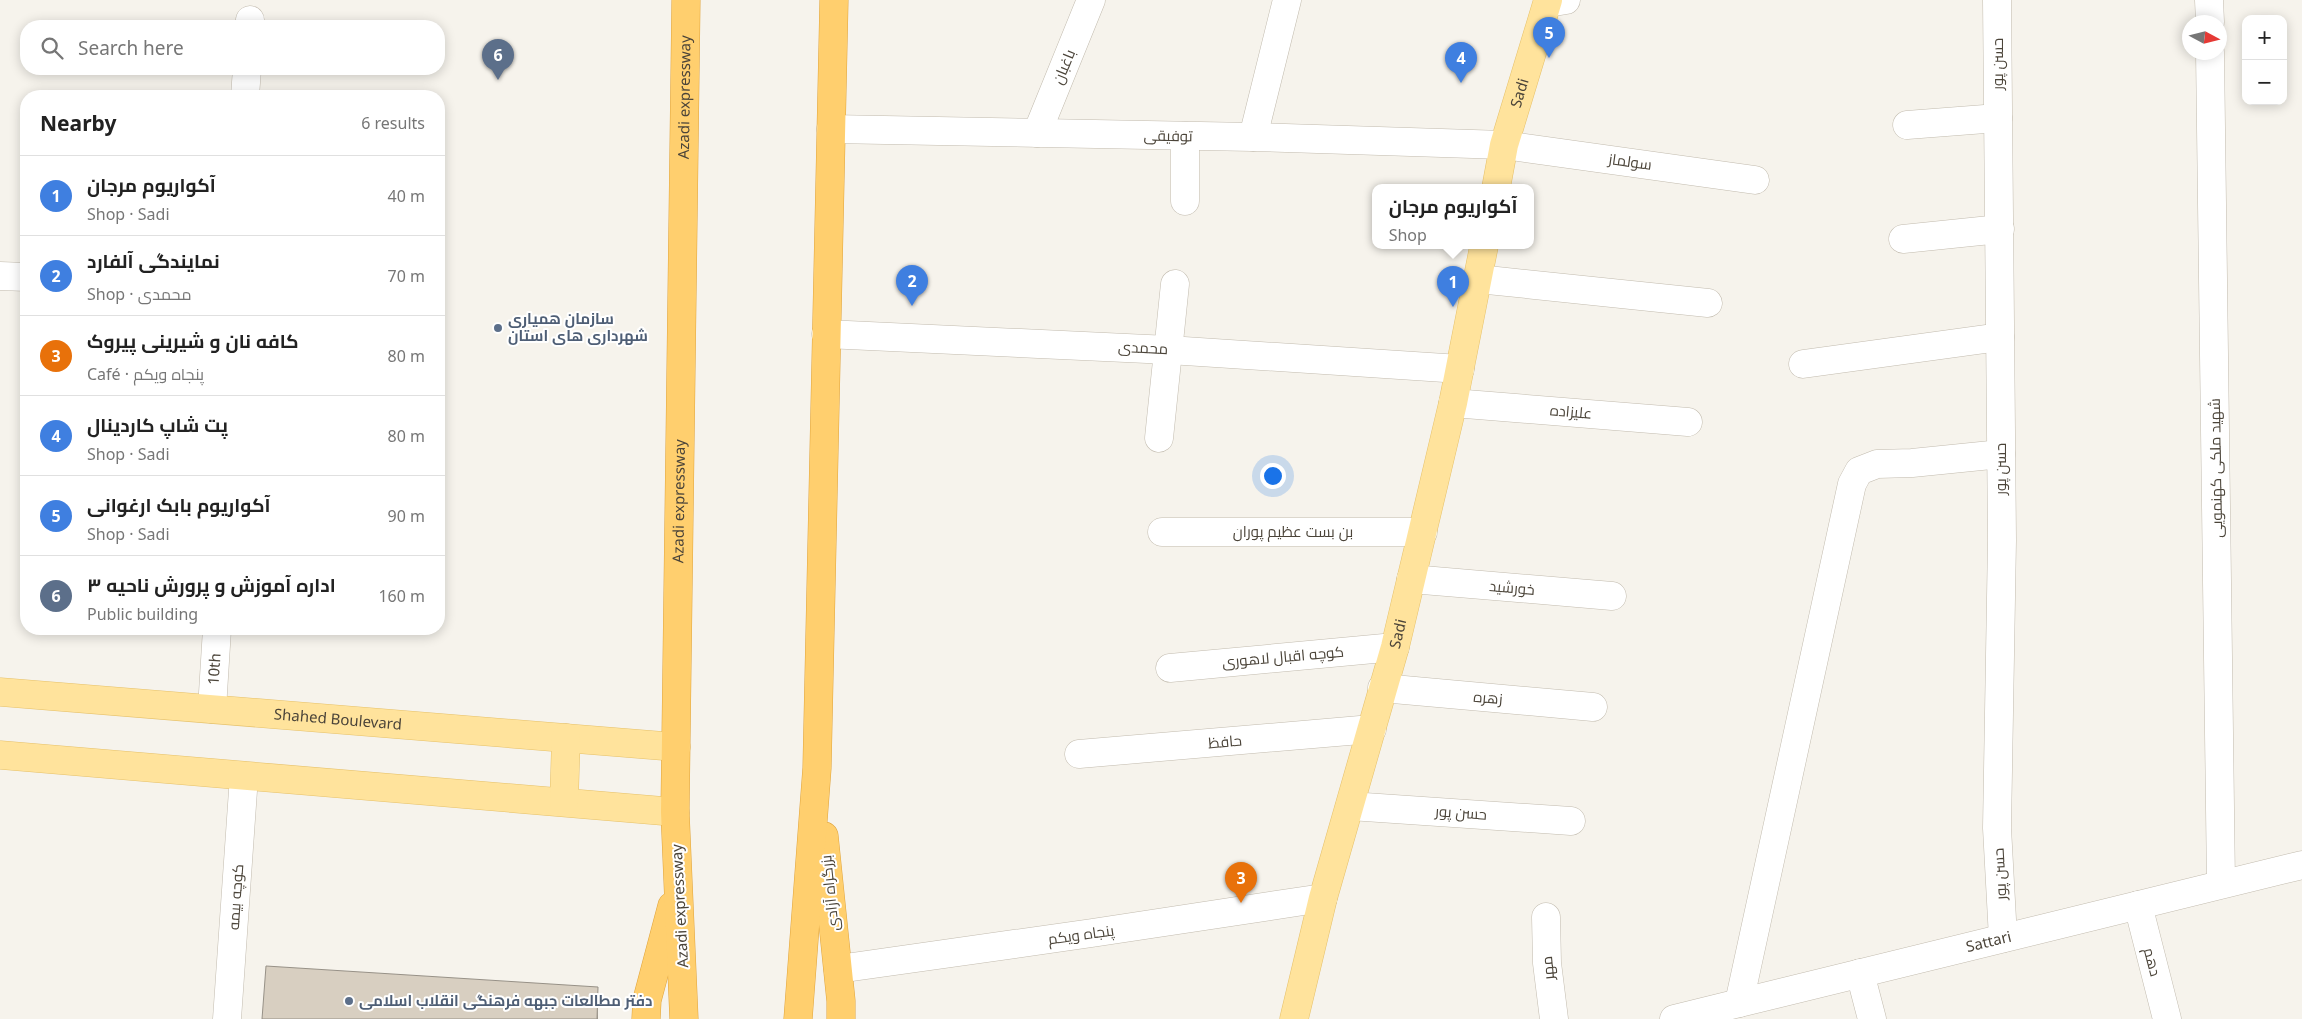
<!DOCTYPE html>
<html lang="en">
<head>
<meta charset="utf-8">
<style>
	body { margin:0; font-family:"Noto Sans",Cairo,sans-serif; background:#f2f2f2; color:#222 }
	.controls { position:absolute; right:15px; top:15px; display:grid; overflow:hidden; border-radius:10px; box-shadow:0 2px 12px #0003 }
	.controls button { width:45px; height:45px; display:grid; place-items:center; padding:0; border:0; border-bottom:1px solid #e0e0e0; background:#fff; color:#222; font:25px sans-serif }
	.compass { position:absolute; left:2182px; top:15px; width:45px; height:45px; border-radius:50%; background:#fff; box-shadow:0 2px 12px #0003; rotate:97deg }
	.you { position:absolute; left:1272px; top:475px; width:18px; height:18px; margin:-12px; border:4px solid #fff; border-radius:50%; background:#1a73e8; box-shadow:0 0 0 8px #1a73e833 }
	.badge { display:grid; place-items:center; width:32px; height:32px; border-radius:50%; background:#fc3f1d; color:#fff; font-size:16px; font-weight:700 }
	.pin { position:absolute; translate:-50% -41px; filter:drop-shadow(0 1px 2px #0008) }
	.pin::after { content:''; position:absolute; top:26px; width:18px; height:15px; background:inherit; clip-path:polygon(0 0,100% 0,50% 100%) }
	.popup { position:absolute; left:1372px; top:184px; width:162px; height:65px; box-sizing:border-box; display:grid; place-content:center; border-radius:10px; background:#fff; filter:drop-shadow(0 1px 4px #0005); font-size:16px; white-space:nowrap; color:#767676 }
	.popup b { font-size:19px; color:#222 }
	.popup::after { content:''; position:absolute; left:50%; top:100%; margin-left:-10px; border:10px solid transparent; border-top-color:#fff }
	.list { margin:0; padding:0; list-style:none }
	h2 { display:flex; justify-content:space-between; align-items:center; height:65px; margin:0; padding:0 20px; font-size:21px }
	h2 small { font-size:16px; font-weight:400; color:#767676 }
	.list li { display:grid; grid-template-columns:32px 1fr auto; gap:15px; align-items:center; box-sizing:border-box; height:80px; padding:0 20px; border-top:1px solid #e0e0e0 }
	.list b { display:block; font-size:19px; white-space:nowrap }
	.list p { margin:0; font-size:16px; white-space:nowrap; color:#767676 }
	.list em { font-size:16px; font-style:normal; color:#767676 }
	.icon { flex:none; width:28px; height:28px; fill:none; stroke:currentColor; stroke-width:2; stroke-linecap:round; stroke-linejoin:round }
	.map { position:relative; flex:none; width:2302px; height:1019px; overflow:hidden }
	.search { position:absolute; background:#fff; box-shadow:0 2px 12px #0003; left:20px; top:20px; width:425px; height:55px; display:flex; align-items:center; gap:12px; box-sizing:border-box; padding:0 18px; border-radius:20px; color:#767676; font-size:19px }
	.panel { position:absolute; background:#fff; box-shadow:0 2px 12px #0003; left:20px; top:90px; width:425px; height:545px; border-radius:20px }
	.map>svg:first-child { display:block }
</style>
</head>
<body>
<div class="map">
<svg width="2302" height="1019" viewBox="0 0 2302 1019">
	<rect width="100%" height="100%" fill="#f6f3ec"/>
	<g fill="none" stroke-linecap="round" stroke-linejoin="round">
		<g stroke="#c2bbae" stroke-width="29">
			<g id="minor">
				<polyline points="1997,0 2002,540 1997,828 2003,938"/>
				<polyline points="2209,0 2210,22"/>
				<polyline points="1548,3 1566,0"/>
				<polyline points="249,26 250,20"/>
				<polyline points="2210,52 2221,884"/>
				<polyline points="245,96 247,69"/>
				<polyline points="1907,125 1998,118"/>
				<polyline points="831,129 1253,137 1504,145 1755,180"/>
				<polyline points="1037,133 1091,0"/>
				<polyline points="1185,136 1185,201"/>
				<polyline points="1253,137 1287,0"/>
				<polyline points="1903,239 2000,229"/>
				<polyline points="0,276 26,277"/>
				<polyline points="1478,279 1708,303"/>
				<polyline points="826,334 1169,350 1460,369"/>
				<polyline points="1803,364 2000,337"/>
				<polyline points="1453,403 1688,422"/>
				<polyline points="1159,438 1175,284"/>
				<polyline points="1162,532 1423,532"/>
				<polyline points="1411,579 1612,596"/>
				<polyline points="1170,668 1395,647"/>
				<polyline points="1382,688 1593,707"/>
				<path id="s1" d="M212,709L217,629"/>
				<polyline points="1079,754 1372,729"/>
				<polyline points="1350,806 1571,821"/>
				<polyline points="2138,905 2167,1019"/>
				<polyline points="1546,917 1547,963 1554,1019"/>
				<polyline points="838,969 1092,933 1323,898"/>
				<polyline points="1860,973 1872,1019"/>
				<polyline points="1739,1003 1852,484 1859,471 1877,464 1912,463 2001,454"/>
				<polyline points="227,1019 244,776"/>
				<path id="s2" d="M1674,1019L2302,865"/>
			</g>
		</g>
		<g stroke="#e6c16a" stroke-width="29">
			<g id="major">
				<path id="s3" d="M1496,188L1504,145L1548,0"/>
				<path id="s4" d="M0,692L676,747"/>
				<polyline points="0,755 675,812"/>
				<polyline points="564,802 566,738"/>
				<path id="s5" d="M1294,1019L1323,898L1395,647L1453,403L1484,246"/>
			</g>
		</g>
		<g stroke="#e0a43c" stroke-width="29">
			<g id="highway">
				<polyline points="824,836 841,1001 841,1019"/>
				<polyline points="646,1019 647,1000 672,906"/>
				<path id="s6" d="M684,1019L675,812L686,0"/>
				<polyline points="798,1019 817,768 834,0"/>
			</g>
		</g>
		<use href="#minor" stroke="#fff" stroke-width="28"/>
		<use href="#major" stroke="#ffe39c" stroke-width="28"/>
		<use href="#highway" stroke="#ffcf6e" stroke-width="28"/>
	</g>
	<polygon fill="#979187" points="598,987 598,1019 597,1019"/>
	<polygon fill="#d8cfc1" stroke="#979187" points="266,966 598,987 597,1019 262,1019"/>
	<g fill="#5c6f8a" stroke="#fff" stroke-width="2">
		<circle cx="498" cy="328" r="5"/>
		<circle cx="349" cy="1001" r="5"/>
	</g>
	<g text-anchor="middle" stroke-width="4" stroke-linejoin="round" paint-order="stroke">
		<g font-size="15" fill="#4b4439" stroke="#fff">
			<text transform="translate(1998 64) rotate(-90)" y="5">حسن پور</text>
			<text transform="translate(1064 67) rotate(-68)" y="5">باغبان</text>
			<text dy="5" stroke="none"><textPath href="#s3" startOffset="98">Sadi</textPath></text>
			<text dy="5" stroke="none"><textPath href="#s6" startOffset="922">Azadi expressway</textPath></text>
			<text transform="translate(1168 136) rotate(1)" y="5">توفیقی</text>
			<text transform="translate(1630 162) rotate(8)" y="5">سولماز</text>
			<text transform="translate(1143 348) rotate(3)" y="5">محمدی</text>
			<text transform="translate(1571 412) rotate(5)" y="5">علیزاده</text>
			<text transform="translate(2216 468) rotate(-91)" y="5">شهید ملکی کهنمویی</text>
			<text transform="translate(2001 469) rotate(-90)" y="5">حسن پور</text>
			<text dy="5" stroke="none"><textPath href="#s6" startOffset="518">Azadi expressway</textPath></text>
			<text x="1293" y="537">بن بست عظیم پوران</text>
			<text transform="translate(1512 588) rotate(5)" y="5">خورشید</text>
			<text dy="5" stroke="none"><textPath href="#s5" startOffset="399">Sadi</textPath></text>
			<text transform="translate(1283 657) rotate(-5)" y="5">کوچه اقبال لاهوری</text>
			<text dy="5" stroke="none"><textPath href="#s1" startOffset="40">10th</textPath></text>
			<text transform="translate(1488 698) rotate(5)" y="5">زهره</text>
			<text dy="5" stroke="none"><textPath href="#s4" startOffset="339">Shahed Boulevard</textPath></text>
			<text transform="translate(1225 742) rotate(-5)" y="5">حافظ</text>
			<text transform="translate(1461 813) rotate(4)" y="5">حسن پور</text>
			<text transform="translate(2000 874) rotate(-93)" y="5">حسن پور</text>
			<text transform="translate(830 893) rotate(-96)" y="5">بزرگراه آزادی</text>
			<text transform="translate(236 897) rotate(-86)" y="5">کوچه بیمه</text>
			<text transform="translate(680 906) rotate(-93)" y="5">Azadi expressway</text>
			<text transform="translate(1081 935) rotate(-8)" y="5">پنجاه ویکم</text>
			<text dy="5" stroke="none"><textPath href="#s2" startOffset="324">Sattari</textPath></text>
			<text transform="translate(2152 962) rotate(75)" y="5">دهم</text>
			<text transform="translate(1548 968) rotate(-95)" y="5">مهر</text>
		</g>
		<g font-size="15" font-weight="bold" fill="#4e5e75" stroke="#fff" text-anchor="start">
			<text x="508" y="324">سازمان همیاری<tspan x="508" dy="17">شهرداری های استان</tspan></text>
			<text x="359" y="1006">دفتر مطالعات جبهه فرهنگی انقلاب اسلامی</text>
		</g>
	</g>
</svg>
<div class="controls">
<button>+</button>
<button>−</button>
</div>
<svg class="compass" viewBox="-18 -18 36 36"><path d="M0-13l5 13h-10z" fill="#e53935"/><path d="M0 13l5-13h-10z" fill="#767676"/></svg>
<div class="you"></div>
<div class="pin badge" style="left:1453px;top:307px;background:#3f7fe0">1</div>
<div class="popup"><b>آکواریوم مرجان</b>Shop</div>
<div class="pin badge" style="left:912px;top:306px;background:#3f7fe0">2</div>
<div class="pin badge" style="left:1241px;top:903px;background:#e8710a">3</div>
<div class="pin badge" style="left:1461px;top:83px;background:#3f7fe0">4</div>
<div class="pin badge" style="left:1549px;top:58px;background:#3f7fe0">5</div>
<div class="pin badge" style="left:498px;top:80px;background:#5c6f8a">6</div>
<div class="search"><svg class="icon" aria-label="search" viewBox="0 0 24 24"><circle cx="10" cy="10" r="6"/><path d="M15 15l6 6"/></svg>Search here</div>
<section class="panel">
<h2>Nearby<small>6 results</small></h2>
<ul class="list">
<li><span class="badge" style="background:#3f7fe0">1</span><div><b>آکواریوم مرجان</b><p>Shop · Sadi</p></div><em>40 m</em></li>
<li><span class="badge" style="background:#3f7fe0">2</span><div><b>نمایندگی آلفارد</b><p>Shop · محمدی</p></div><em>70 m</em></li>
<li><span class="badge" style="background:#e8710a">3</span><div><b>کافه نان و شیرینی پیروک</b><p>Café · پنجاه ویکم</p></div><em>80 m</em></li>
<li><span class="badge" style="background:#3f7fe0">4</span><div><b>پت شاپ کاردینال</b><p>Shop · Sadi</p></div><em>80 m</em></li>
<li><span class="badge" style="background:#3f7fe0">5</span><div><b>آکواریوم بابک ارغوانی</b><p>Shop · Sadi</p></div><em>90 m</em></li>
<li><span class="badge" style="background:#5c6f8a">6</span><div><b>اداره آموزش و پرورش ناحیه ۳</b><p>Public building</p></div><em>160 m</em></li>
</ul>
</section>
</div>
</body>
</html>
